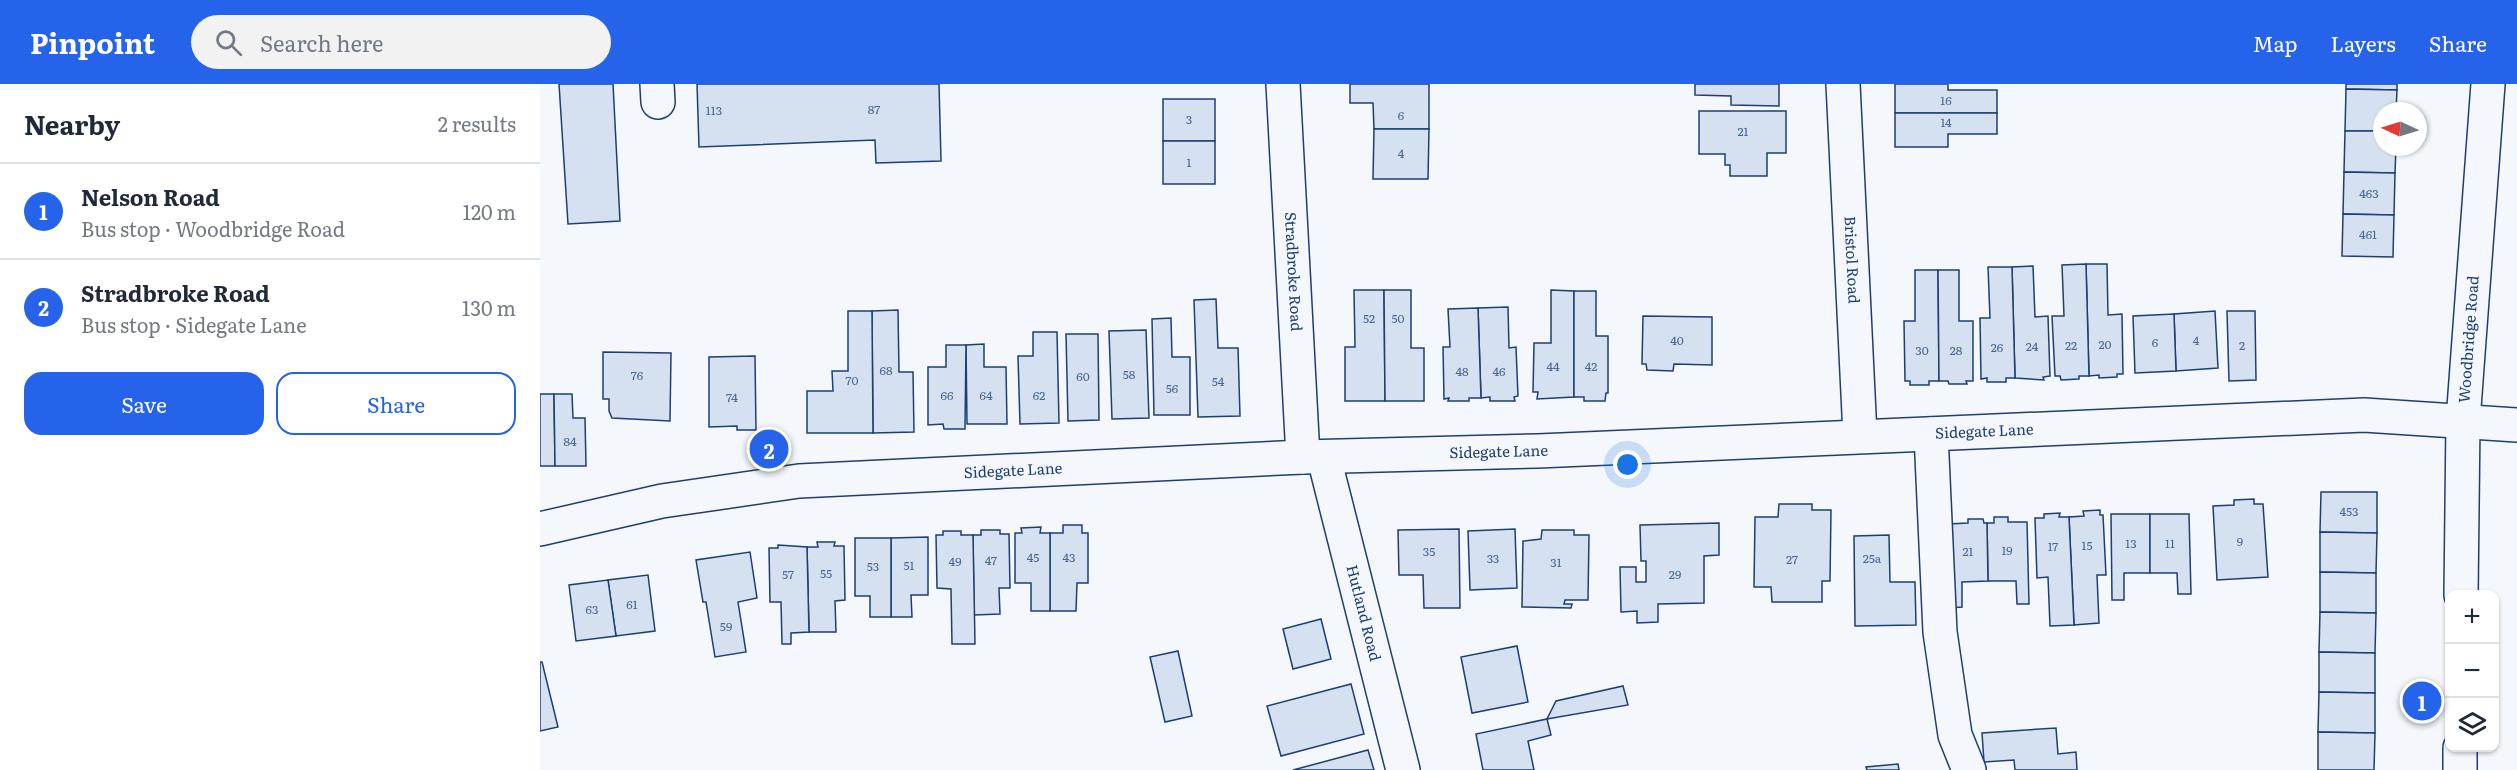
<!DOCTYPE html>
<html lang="en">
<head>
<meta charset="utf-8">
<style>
	body { margin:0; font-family:Literata,serif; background:#f2f2f3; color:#1f2937 }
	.controls { position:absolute; right:18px; bottom:18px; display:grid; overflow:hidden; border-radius:12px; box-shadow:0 2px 4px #0004 }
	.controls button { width:54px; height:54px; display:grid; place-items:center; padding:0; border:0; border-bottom:2px solid #e0e1e3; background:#fff; color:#1f2937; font:30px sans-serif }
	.compass { position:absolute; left:1833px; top:18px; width:54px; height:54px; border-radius:50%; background:#fff; box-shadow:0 2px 4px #0004; rotate:274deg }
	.you { position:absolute; left:1088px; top:381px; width:21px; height:21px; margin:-15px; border:4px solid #fff; border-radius:50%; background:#1a73e8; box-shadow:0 0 0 9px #1a73e833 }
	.badge { display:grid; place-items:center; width:39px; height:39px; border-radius:50%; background:#2563eb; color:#fff; font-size:20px; font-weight:700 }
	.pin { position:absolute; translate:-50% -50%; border:3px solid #fff; box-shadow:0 2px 6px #0006 }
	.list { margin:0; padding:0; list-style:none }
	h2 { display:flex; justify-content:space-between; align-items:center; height:78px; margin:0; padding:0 24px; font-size:26px }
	h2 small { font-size:20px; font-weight:400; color:#747a83 }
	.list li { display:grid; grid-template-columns:39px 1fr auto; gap:18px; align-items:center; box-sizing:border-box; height:96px; padding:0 24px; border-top:2px solid #e0e1e3 }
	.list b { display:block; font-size:22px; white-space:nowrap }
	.list p { margin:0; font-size:20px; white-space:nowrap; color:#747a83 }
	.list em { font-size:20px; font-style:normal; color:#747a83 }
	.actions { display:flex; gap:12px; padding:18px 24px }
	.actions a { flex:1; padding:14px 0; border:2px solid #2563eb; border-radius:18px; text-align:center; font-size:21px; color:#2563eb }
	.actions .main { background:#2563eb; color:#fff }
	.icon { flex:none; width:33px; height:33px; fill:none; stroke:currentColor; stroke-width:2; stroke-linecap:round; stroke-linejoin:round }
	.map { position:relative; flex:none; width:1977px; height:686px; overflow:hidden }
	header { display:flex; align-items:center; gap:36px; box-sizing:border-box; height:84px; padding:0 30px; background:#2563eb; color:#fff }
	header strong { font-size:28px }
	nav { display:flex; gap:33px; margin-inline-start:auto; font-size:21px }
	.search { width:420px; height:54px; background:#f2f2f3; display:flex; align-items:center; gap:15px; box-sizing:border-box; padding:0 21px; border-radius:33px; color:#747a83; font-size:22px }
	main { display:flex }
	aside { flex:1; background:#fff }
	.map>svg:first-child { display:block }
</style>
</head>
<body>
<header>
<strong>Pinpoint</strong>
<div class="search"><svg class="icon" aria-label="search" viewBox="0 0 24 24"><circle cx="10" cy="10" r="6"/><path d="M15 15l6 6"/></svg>Search here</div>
<nav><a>Map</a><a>Layers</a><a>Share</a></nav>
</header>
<main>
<aside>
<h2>Nearby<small>2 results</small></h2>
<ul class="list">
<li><span class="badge">1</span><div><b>Nelson Road</b><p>Bus stop · Woodbridge Road</p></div><em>120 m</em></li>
<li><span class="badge">2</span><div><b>Stradbroke Road</b><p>Bus stop · Sidegate Lane</p></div><em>130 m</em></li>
</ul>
<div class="actions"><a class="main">Save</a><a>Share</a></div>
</aside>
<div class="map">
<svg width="1977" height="686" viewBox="0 0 1977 686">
	<rect width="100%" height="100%" fill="#f4f7fb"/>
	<g fill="#d5e0f0" stroke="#1d3f73" stroke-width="1.5">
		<polygon points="19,0 73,0 80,137 28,140"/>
		<polygon points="157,0 399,0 401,77 336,79 335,56 159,63"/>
		<polygon points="810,0 889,0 889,45 834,45 833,19 810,19"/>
		<polygon points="1155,0 1239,0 1239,22 1191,21 1191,12 1155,11"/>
		<polygon points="1355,0 1408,0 1408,6 1457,6 1457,29 1355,29"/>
		<polygon points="1806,0 1857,0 1857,6 1806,5"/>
		<polygon points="1806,5 1857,6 1856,27 1842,27 1842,47 1805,47"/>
		<rect x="623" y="15" width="52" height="42"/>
		<polygon points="1159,27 1246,27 1246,69 1227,69 1227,92 1190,92 1190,81 1185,81 1185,70 1159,70"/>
		<polygon points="1355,29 1457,29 1457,50 1408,50 1408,63 1355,63"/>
		<polygon points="834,45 889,45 888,95 833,95"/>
		<polygon points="1805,47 1842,47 1842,63 1856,63 1855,89 1804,88"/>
		<rect x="623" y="57" width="52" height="43"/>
		<polygon points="1804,88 1855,89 1854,131 1803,130"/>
		<polygon points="1803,130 1854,131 1853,173 1802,172"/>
		<polygon points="1546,180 1567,180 1568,231 1582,230 1583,290 1577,290 1577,293 1559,294 1559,291 1549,292"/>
		<polygon points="1546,180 1549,292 1539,292 1539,295 1521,296 1520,292 1515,292 1512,232 1524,232 1522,181"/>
		<polygon points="1493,182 1495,233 1508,232 1510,292 1503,293 1504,296 1475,294 1472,183"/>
		<polygon points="1448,183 1472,183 1475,294 1466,294 1466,298 1447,298 1447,294 1441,295 1440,234 1450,234"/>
		<polygon points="1375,186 1398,186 1399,297 1389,297 1389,301 1370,301 1370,297 1365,297 1364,237 1375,237"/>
		<polygon points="1398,186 1419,186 1419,237 1433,237 1433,297 1426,297 1427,300 1409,300 1408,297 1399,297"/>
		<polygon points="814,206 844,206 845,317 805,317 805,263 815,263"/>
		<polygon points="844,206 871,206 871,264 884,264 884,317 845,317"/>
		<polygon points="1011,206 1034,207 1034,313 997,315 998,308 993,308 994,259 1011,259"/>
		<polygon points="1034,207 1056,207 1056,252 1068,252 1068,309 1066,309 1065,317 1044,317 1044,313 1034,313"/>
		<polygon points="676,215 678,264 698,264 700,332 658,333 654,216"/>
		<polygon points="968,223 969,264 976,263 978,312 974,313 975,317 950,317 950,313 941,314 938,224"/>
		<polygon points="938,224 941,314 929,314 929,317 908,317 909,314 904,315 903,263 910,263 908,225"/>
		<polygon points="358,226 359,288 373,288 374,348 333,349 332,227"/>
		<polygon points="308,227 332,227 333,349 267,349 267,307 293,307 292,287 308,287"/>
		<polygon points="1675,227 1678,284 1636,287 1634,230"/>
		<polygon points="1687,227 1715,227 1716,296 1689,297"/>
		<polygon points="1634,230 1636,287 1595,289 1593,232"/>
		<polygon points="1103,232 1172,233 1172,281 1134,280 1133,287 1107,286 1106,280 1102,280"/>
		<polygon points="631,234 632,273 650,273 650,331 614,331 612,235"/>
		<polygon points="606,246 609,334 572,335 569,247"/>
		<polygon points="493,248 517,248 519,339 480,340 478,272 493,272"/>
		<polygon points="526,250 558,250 559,336 528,337"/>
		<polygon points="444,260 444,283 466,283 467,340 427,340 426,261"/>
		<polygon points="406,261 426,261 425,345 404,345 403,340 388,341 388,283 406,283"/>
		<polygon points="63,268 131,269 130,337 72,334 69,327 69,315 63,315"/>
		<polygon points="215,272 216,346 197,346 197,342 169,343 169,273"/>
		<polygon points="0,310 14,310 15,382 0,382"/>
		<polygon points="14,310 32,310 33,334 45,334 46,382 15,382"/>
		<polygon points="1781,408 1837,408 1837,449 1780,448"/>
		<polygon points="1714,415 1714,420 1723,420 1728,493 1677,496 1673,422 1694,421 1694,416"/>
		<polygon points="1239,420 1272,420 1272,426 1291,426 1290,497 1282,497 1282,518 1232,518 1231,503 1214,503 1215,433 1238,433"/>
		<polygon points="1560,426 1560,431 1563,431 1566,491 1557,491 1559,539 1534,541 1529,433 1544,432 1543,427"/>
		<polygon points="1520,429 1519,433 1529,433 1534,541 1510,542 1508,493 1497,494 1495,434 1504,434 1504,430"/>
		<polygon points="1571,430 1610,430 1610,489 1584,489 1584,516 1572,516"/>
		<polygon points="1610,430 1649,430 1651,510 1638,510 1637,489 1610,489"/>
		<polygon points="1454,433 1468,433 1468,438 1487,438 1489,520 1477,520 1476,497 1448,497 1447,439 1454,439"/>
		<polygon points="1428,435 1443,435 1444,439 1447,439 1448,497 1422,498 1422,523 1410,524 1408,440 1428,439"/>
		<polygon points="1179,439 1179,471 1164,472 1164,519 1118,520 1118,538 1097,539 1097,527 1081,528 1080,483 1096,483 1096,498 1106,498 1106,477 1101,477 1100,441"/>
		<polygon points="523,441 542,441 542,449 548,449 548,499 537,499 536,527 510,527 510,449 523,449"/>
		<polygon points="501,443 500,449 510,449 510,527 491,527 491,499 475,499 475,449 482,449 481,444"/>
		<polygon points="919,445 920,524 884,524 883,491 859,491 858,446"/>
		<polygon points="975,445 977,504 930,506 928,447"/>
		<polygon points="441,446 460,446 460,450 469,450 470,504 459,504 460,530 434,531 433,451 441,451"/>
		<polygon points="1002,446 1034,446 1034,451 1049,451 1048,516 1025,516 1024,520 1032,520 1031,524 982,523 983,457 1001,455"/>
		<polygon points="403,447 421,447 421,451 433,451 435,560 412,560 411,505 397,504 396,451 403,451"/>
		<polygon points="1780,448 1837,449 1836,489 1780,488"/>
		<polygon points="1349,451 1350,498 1375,498 1376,541 1315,542 1314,452"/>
		<polygon points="388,453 388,511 371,511 372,533 351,533 351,454"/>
		<polygon points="315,454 351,454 351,533 330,533 330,512 315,512"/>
		<polygon points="277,458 295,458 294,462 304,462 305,516 295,517 296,548 269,548 267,463 278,463"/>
		<polygon points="238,461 267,463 269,548 251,549 251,560 242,560 241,518 230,518 229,464 238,464"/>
		<polygon points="210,468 217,514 198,518 206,568 175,573 166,518 163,518 156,476"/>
		<polygon points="1780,488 1836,489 1836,529 1780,528"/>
		<polygon points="108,491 115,547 76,552 68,496"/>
		<polygon points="68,496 76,552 36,557 29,501"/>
		<polygon points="1780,528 1836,529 1835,569 1779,568"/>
		<polygon points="781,535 791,575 753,585 743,545"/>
		<polygon points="977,562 988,618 932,629 921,573"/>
		<polygon points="638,567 652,632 625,638 610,573"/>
		<polygon points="1779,568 1835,569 1835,609 1779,608"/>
		<polygon points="0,578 2,578 18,643 0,647"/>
		<polygon points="811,600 824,650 741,672 727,622"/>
		<polygon points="1083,602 1088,621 1007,635 1016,617"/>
		<polygon points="1779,608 1835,609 1835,649 1778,648"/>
		<polygon points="1007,635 1011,651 988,657 994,686 943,686 936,650"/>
		<polygon points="1516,644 1518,670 1536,668 1537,686 1475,686 1474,676 1444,678 1442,649"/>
		<polygon points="1778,648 1835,649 1834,686 1778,686"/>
		<polygon points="828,666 834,686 753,686"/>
		<polygon points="1358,680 1359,686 1327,686 1326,683"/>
	</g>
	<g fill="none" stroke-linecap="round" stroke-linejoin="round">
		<g stroke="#1d3f73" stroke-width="36">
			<g id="minor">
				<polyline points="117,0 118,18"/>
				<path id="s1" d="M743,0L763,373"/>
				<path id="s2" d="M1303,0L1320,351"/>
				<polyline points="1391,350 1400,548 1415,651 1429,686"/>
				<path id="s3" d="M784,374L863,686"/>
				<path id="s4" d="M0,445L122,417L259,397L763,373L998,367L1824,331L1977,341"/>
			</g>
		</g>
		<g stroke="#1d3f73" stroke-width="36">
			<g id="major">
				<path id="s5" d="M1921,511L1923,337L1948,0"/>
				<polyline points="1920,664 1920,686"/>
			</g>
		</g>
		<use href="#minor" stroke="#f4f7fb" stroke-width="33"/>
		<use href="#major" stroke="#f4f7fb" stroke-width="33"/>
	</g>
	<g text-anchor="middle" stroke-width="4.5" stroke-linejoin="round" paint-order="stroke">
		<g font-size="12" fill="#4b6792">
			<text x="1406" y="21">16</text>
			<text x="334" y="30">87</text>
			<text x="174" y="31">113</text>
			<text x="861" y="36">6</text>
			<text x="649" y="40">3</text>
			<text x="1406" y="43">14</text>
			<text x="1203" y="52">21</text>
			<text x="861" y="74">4</text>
			<text x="649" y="83">1</text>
			<text x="1829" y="114">463</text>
			<text x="1828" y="155">461</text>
			<text x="829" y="239">52</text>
			<text x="858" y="239">50</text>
			<text x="1137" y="261">40</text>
			<text x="1656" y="261">4</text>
			<text x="1615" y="263">6</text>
			<text x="1565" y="265">20</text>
			<text x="1531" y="266">22</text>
			<text x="1702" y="266">2</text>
			<text x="1492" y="267">24</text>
			<text x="1457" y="268">26</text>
			<text x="1382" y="271">30</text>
			<text x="1416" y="271">28</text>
			<text x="1013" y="287">44</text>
			<text x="1051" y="287">42</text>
			<text x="346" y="291">68</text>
			<text x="922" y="292">48</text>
			<text x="959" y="292">46</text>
			<text x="589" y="295">58</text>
			<text x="97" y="296">76</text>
			<text x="543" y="297">60</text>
			<text x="312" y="301">70</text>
			<text x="678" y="302">54</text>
			<text x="632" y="309">56</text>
			<text x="407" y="316">66</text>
			<text x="446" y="316">64</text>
			<text x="499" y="316">62</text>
			<text x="192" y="318">74</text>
			<text x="30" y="362">84</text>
			<text x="1809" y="432">453</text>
			<text x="1700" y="462">9</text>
			<text x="1591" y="464">13</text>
			<text x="1630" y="464">11</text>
			<text x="1547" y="466">15</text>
			<text x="1513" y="467">17</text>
			<text x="1467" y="471">19</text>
			<text x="889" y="472">35</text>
			<text x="1428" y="472">21</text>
			<text x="493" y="478">45</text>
			<text x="529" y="478">43</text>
			<text x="953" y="479">33</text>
			<text x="1332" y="479">25a</text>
			<text x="1252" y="480">27</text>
			<text x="451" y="481">47</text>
			<text x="415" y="482">49</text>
			<text x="1016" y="483">31</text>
			<text x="369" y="486">51</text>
			<text x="333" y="487">53</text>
			<text x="286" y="494">55</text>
			<text x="248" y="495">57</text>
			<text x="1135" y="495">29</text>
			<text x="92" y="525">61</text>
			<text x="52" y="530">63</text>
			<text x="186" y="547">59</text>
		</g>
		<g font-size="15" fill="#1d3f73" stroke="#f4f7fb">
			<text dy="5" stroke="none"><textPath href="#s2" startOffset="176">Bristol Road</textPath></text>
			<text dy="5" stroke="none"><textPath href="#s1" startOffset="188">Stradbroke Road</textPath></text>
			<text dy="5" stroke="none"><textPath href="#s5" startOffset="256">Woodbridge Road</textPath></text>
			<text dy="5" stroke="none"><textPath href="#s4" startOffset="1450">Sidegate Lane</textPath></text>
			<text dy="5" stroke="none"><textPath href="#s4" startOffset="964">Sidegate Lane</textPath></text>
			<text dy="5" stroke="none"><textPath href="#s4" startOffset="478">Sidegate Lane</textPath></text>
			<text dy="5" stroke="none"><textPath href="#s3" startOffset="160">Hutland Road</textPath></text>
		</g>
	</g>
</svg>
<div class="controls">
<button>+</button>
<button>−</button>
<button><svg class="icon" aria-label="layers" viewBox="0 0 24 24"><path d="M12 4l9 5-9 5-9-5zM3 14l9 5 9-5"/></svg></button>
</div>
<svg class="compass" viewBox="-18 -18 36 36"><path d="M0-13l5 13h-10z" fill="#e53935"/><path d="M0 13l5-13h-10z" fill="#747a83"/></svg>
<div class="you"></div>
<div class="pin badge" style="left:1882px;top:617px">1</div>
<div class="pin badge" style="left:229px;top:365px">2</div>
</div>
</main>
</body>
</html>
